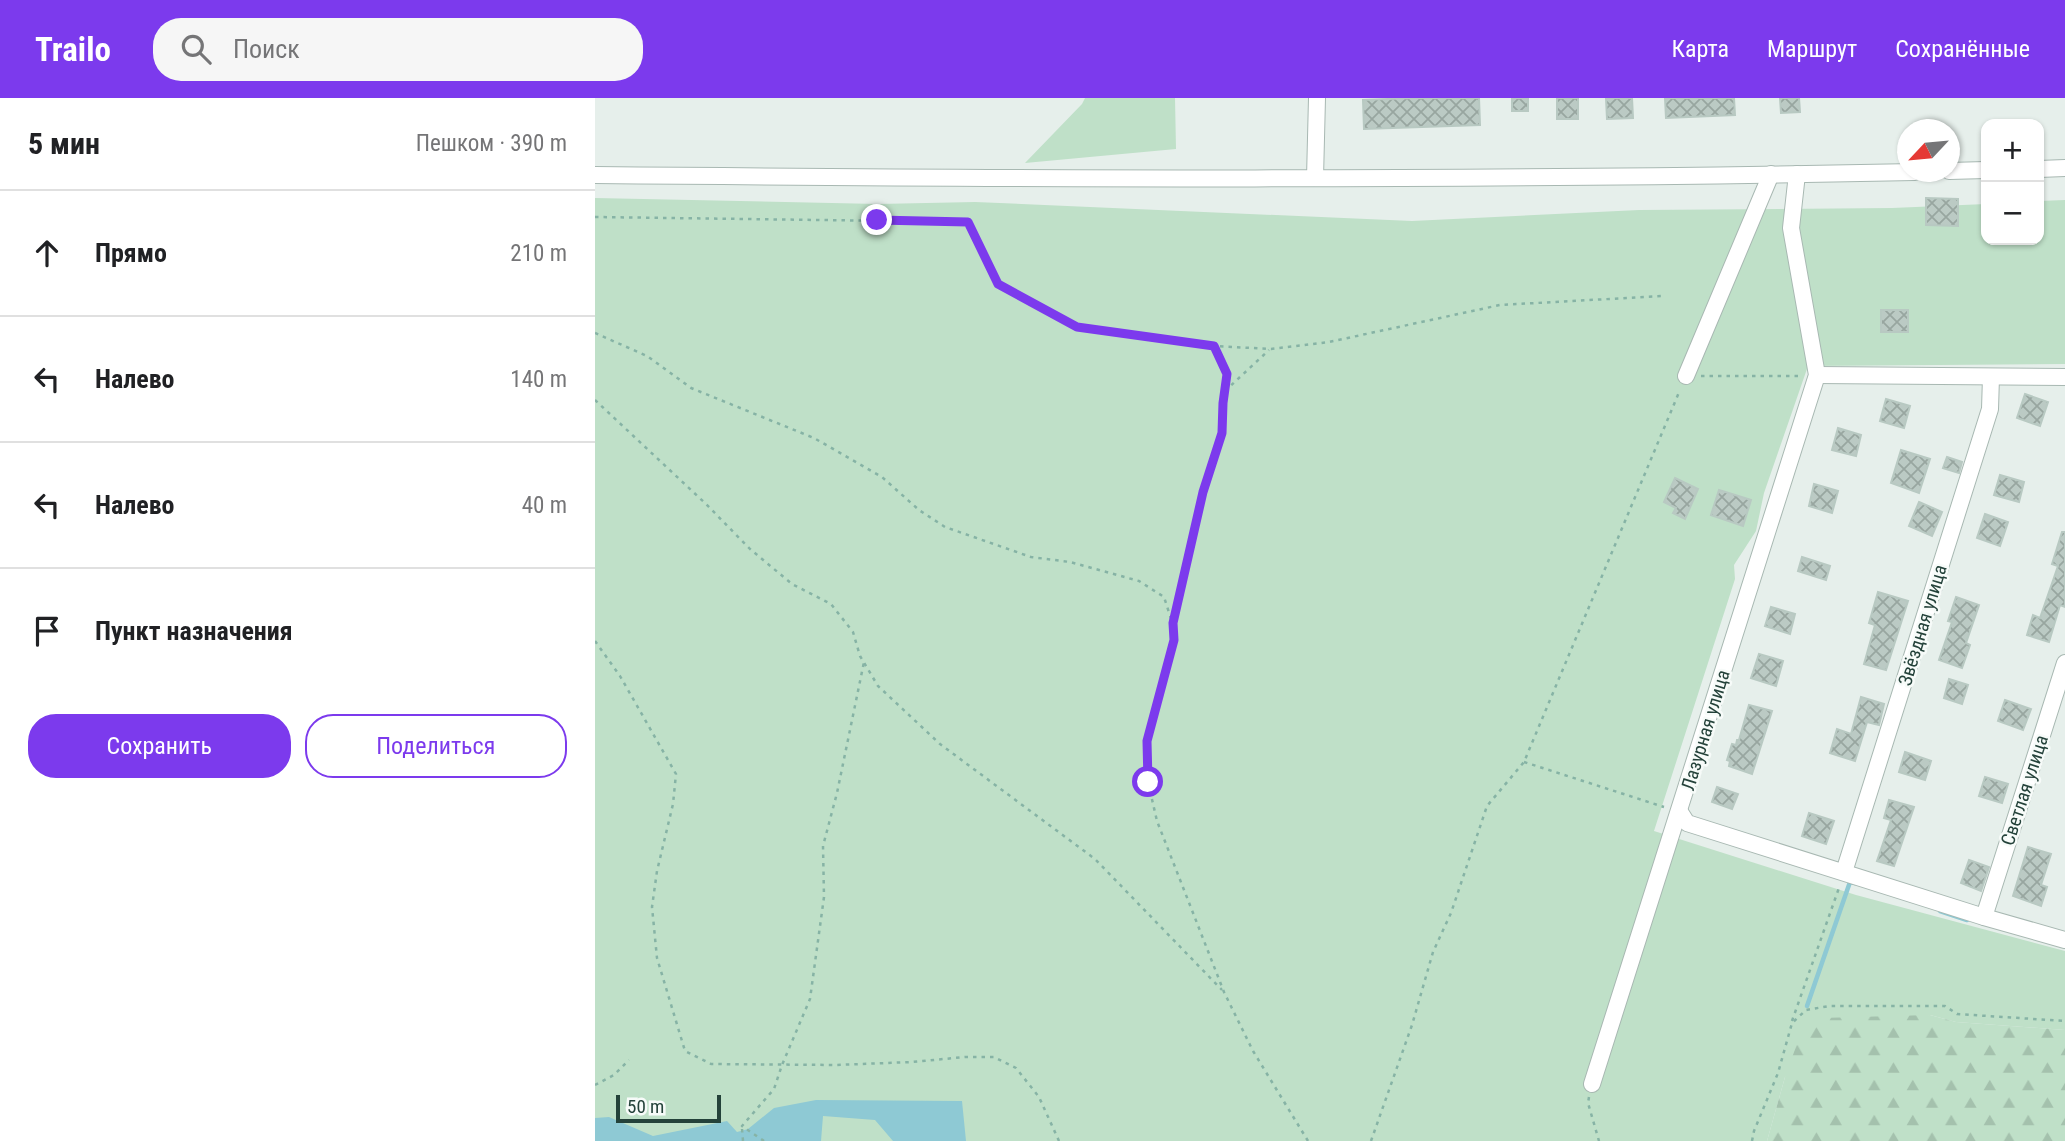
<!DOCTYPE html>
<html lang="ru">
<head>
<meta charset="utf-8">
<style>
	body { margin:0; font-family:"Roboto Condensed",sans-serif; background:#f6f6f6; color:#202124 }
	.controls { position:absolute; right:21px; top:21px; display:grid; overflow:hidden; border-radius:14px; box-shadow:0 2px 5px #0004 }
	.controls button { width:63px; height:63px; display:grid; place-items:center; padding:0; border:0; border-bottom:2px solid #e0e0e0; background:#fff; color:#202124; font:35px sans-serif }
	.compass { position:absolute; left:1302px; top:21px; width:63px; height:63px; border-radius:50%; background:#fff; box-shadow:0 2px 5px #0004; rotate:244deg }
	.scale { position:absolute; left:21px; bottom:18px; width:105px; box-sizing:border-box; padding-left:7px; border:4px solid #24423a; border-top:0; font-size:19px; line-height:24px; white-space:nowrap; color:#24423a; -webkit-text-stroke:5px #f7fbf9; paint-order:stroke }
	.stop { position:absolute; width:21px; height:21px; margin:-16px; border:5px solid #7c3aed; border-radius:50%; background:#fff }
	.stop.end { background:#7c3aed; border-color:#fff; box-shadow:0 2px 7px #0008 }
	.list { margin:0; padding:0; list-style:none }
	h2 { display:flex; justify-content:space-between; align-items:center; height:91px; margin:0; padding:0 28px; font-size:30px }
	h2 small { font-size:23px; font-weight:400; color:#757577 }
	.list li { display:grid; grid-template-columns:46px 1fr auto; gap:21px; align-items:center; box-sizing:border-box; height:126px; padding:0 28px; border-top:2px solid #e0e0e0 }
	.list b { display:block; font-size:26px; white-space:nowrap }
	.list em { font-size:23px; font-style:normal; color:#757577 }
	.actions { display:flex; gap:14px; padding:21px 28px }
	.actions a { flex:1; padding:16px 0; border:2px solid #7c3aed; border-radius:28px; text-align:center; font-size:24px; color:#7c3aed }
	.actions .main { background:#7c3aed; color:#fff }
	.icon { flex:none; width:38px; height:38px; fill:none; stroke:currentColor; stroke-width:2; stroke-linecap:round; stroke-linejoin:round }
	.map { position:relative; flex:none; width:1470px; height:1043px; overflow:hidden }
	header { display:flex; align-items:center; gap:42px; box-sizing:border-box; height:98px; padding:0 35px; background:#7c3aed; color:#fff }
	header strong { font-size:33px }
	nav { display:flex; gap:38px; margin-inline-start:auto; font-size:24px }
	.search { width:490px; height:63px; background:#f6f6f6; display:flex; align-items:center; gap:18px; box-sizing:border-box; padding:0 24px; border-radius:28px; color:#757577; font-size:26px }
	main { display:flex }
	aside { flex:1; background:#fff }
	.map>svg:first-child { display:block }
</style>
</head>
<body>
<header>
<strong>Trailo</strong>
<div class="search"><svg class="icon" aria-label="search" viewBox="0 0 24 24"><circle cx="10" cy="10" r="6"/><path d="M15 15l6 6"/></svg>Поиск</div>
<nav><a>Карта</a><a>Маршрут</a><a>Сохранённые</a></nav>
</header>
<main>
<aside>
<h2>5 мин<small>Пешком · 390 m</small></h2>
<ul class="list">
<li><svg class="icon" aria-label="ahead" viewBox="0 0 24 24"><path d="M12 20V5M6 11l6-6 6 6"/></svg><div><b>Прямо</b></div><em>210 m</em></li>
<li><svg class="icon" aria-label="left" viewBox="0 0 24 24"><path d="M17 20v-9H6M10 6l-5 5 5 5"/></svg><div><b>Налево</b></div><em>140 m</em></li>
<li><svg class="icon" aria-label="left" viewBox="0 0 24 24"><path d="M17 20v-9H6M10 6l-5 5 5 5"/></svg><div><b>Налево</b></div><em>40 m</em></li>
<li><svg class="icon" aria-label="arrive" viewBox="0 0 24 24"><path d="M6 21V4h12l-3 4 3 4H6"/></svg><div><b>Пункт назначения</b></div></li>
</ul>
<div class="actions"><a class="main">Сохранить</a><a>Поделиться</a></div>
</aside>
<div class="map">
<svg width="1470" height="1043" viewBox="0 0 1470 1043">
	<defs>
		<pattern id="forest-firs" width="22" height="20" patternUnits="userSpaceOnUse" patternTransform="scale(1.75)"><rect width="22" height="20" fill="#bfe0c8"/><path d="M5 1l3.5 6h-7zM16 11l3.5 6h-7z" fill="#a4c1ad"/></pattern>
		<pattern id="building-cross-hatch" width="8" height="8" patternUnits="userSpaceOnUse" patternTransform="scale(1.75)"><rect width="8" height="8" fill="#bbcac4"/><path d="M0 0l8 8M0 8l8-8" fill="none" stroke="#98a6a0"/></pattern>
	</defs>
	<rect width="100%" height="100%" fill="#e6efeb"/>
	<g fill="#bfe0c8">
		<polygon points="490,0 580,0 581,51 430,65 487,6"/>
		<polygon points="0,100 283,106 380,104 817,123 1044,112 1297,110 1391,106 1391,142 1444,142 1444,103 1470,102 1470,266 1213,268 1169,395 1161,433 1139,467 1140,481 1059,733 1261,797 1470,853 1470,932 1361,924 1335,917 1190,979 1172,1043 0,1043"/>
	</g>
	<polygon fill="url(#forest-firs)" points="1335,917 1361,924 1470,932 1470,1043 1172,1043 1190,979 1207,932 1226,920"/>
	<polygon fill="#8ec9d4" points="221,1002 367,1003 371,1043 298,1043 280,1022 228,1018 226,1043 0,1043 0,1020 14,1019 58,1038 132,1023 142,1034 153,1031 179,1010"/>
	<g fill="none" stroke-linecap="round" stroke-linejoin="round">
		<g stroke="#8ec9d4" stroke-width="4.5">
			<polyline points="1345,813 1372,822"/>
			<polyline points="1212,908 1255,784 1260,785"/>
		</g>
	</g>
	<g fill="url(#building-cross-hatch)" stroke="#b8c9c2" stroke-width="2">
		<polygon points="817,0 884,0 885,27 769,31 768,2"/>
		<rect x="917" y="0" width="16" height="13"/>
		<rect x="962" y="0" width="21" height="21"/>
		<polygon points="1011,0 1037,0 1038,20 1012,21"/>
		<polygon points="1070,0 1139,0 1140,17 1071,20"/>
		<polygon points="1185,0 1204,0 1205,14 1186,15"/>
		<polygon points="1331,100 1363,101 1363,128 1331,127"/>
		<rect x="1286" y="212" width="27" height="22"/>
		<polygon points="1430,296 1453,304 1445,328 1422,320"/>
		<polygon points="1291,301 1315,308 1309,330 1285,323"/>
		<polygon points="1243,330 1266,337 1261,358 1237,352"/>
		<polygon points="1306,352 1335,361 1324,395 1296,385"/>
		<polygon points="1352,359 1367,364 1364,375 1348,370"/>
		<polygon points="1405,377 1429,384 1424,404 1399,397"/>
		<polygon points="1080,380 1103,391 1090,421 1078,415 1081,410 1069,404"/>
		<polygon points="1219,386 1243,393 1237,415 1214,408"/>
		<polygon points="1124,392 1156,402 1148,428 1116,417"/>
		<polygon points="1324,404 1347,414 1337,438 1314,428"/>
		<polygon points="1390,416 1413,424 1405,448 1382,440"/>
		<polygon points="1467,434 1470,434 1470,509 1465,507 1454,544 1432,537 1438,517 1445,520 1463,468 1457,466"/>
		<polygon points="1207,459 1235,468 1231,482 1203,473"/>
		<polygon points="1283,494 1313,503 1291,572 1269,566 1280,527 1274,525"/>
		<polygon points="1361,499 1384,507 1371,545 1375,547 1367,570 1344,562 1357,524 1353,523"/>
		<polygon points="1176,509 1200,516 1195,536 1170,528"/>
		<polygon points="1164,556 1188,563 1181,588 1156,580"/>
		<polygon points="1354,581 1373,587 1367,606 1349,600"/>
		<polygon points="1266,599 1289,606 1284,627 1272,624 1260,663 1235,655 1242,631 1256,636"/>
		<polygon points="1410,602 1436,611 1428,632 1403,623"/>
		<polygon points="1154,607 1177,613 1157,676 1134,668 1135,663 1132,662 1137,646 1141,647 1142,642 1144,642"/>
		<polygon points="1310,654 1336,663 1330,682 1304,674"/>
		<polygon points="1390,679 1413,686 1407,705 1384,698"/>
		<polygon points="1122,689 1143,696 1137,711 1117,704"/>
		<polygon points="1294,702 1319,709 1299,768 1282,763 1296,722 1289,720"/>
		<polygon points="1214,715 1239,723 1231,746 1207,738"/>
		<polygon points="1433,749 1456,756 1446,787 1452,789 1446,808 1418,798"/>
		<polygon points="1374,762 1394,769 1386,793 1366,785"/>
	</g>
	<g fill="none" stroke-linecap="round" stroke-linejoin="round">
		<g stroke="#a8b8b2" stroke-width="18">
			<g id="street">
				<polyline points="1444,71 1470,70"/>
				<polyline points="1354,73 1391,72"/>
				<path d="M0,77C440,81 880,83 1320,74"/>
				<polyline points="720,80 722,0"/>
				<polyline points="1222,277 1470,279"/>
				<polyline points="1091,278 1176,76"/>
				<polyline points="1085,714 1092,725 1389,819 1470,842"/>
				<polyline points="1249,774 1395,311 1396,279"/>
				<polyline points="1389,819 1470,565"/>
				<polyline points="997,986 1222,277 1196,130 1202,76"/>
			</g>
		</g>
		<g stroke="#86b3a5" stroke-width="2.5" stroke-dasharray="3.5 5" stroke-linecap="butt">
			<polyline points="0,119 373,124 403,186 482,229 619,248"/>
			<polyline points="0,235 52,258 96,290 219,340 287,379 324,412 350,429 436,459 475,464 544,483 569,499 577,524"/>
			<polyline points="1106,278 1208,278"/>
			<polyline points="630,293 674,252"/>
			<polyline points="0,302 111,406 155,451 197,486 236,506 258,534 265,558 283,588 345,646 500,761 627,892"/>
			<polyline points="0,543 25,578 81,676 78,706 62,773 57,809 62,860 90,953 116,966 241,967 317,964 370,959 399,959 421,970 444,999 464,1043"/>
			<polyline points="929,664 1069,709"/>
			<polyline points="1197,923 1245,787"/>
			<polyline points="0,987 19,977 34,962"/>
			<polyline points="994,999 993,1005 1004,1043"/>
			<polyline points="147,1031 148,1043"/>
			<polyline points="169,1043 147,1028 179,991 187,967 215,901 229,799 228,748 242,695 269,564"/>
			<polyline points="713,1043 658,953 629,894 562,723 553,684 552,644 579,542 578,525 608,394 627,335 628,305 632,276 619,248 676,251 734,244 905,207 1068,198"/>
			<polyline points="776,1043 817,927 838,854 856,815 892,708 929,664 1085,292"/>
			<polyline points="1157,1043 1159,1033 1183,975 1197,925 1211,912 1234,908 1350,908 1362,916 1470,923"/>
		</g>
		<use href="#street" stroke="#fff" stroke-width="16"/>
	</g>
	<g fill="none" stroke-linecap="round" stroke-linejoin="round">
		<polyline stroke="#7c3aed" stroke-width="9" points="282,122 373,124 403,186 482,229 619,248 632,276 628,305 627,335 608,394 578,525 579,542 552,643 553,684"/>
	</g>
	<g text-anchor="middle" stroke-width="5" stroke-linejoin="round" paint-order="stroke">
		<g font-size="19" fill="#24423a" stroke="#f7fbf9">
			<text transform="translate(1327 527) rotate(-73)" y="7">Звёздная улица</text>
			<text transform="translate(1110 632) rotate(-73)" y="7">Лазурная улица</text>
			<text transform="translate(1429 692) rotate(-72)" y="7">Светлая улица</text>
		</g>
	</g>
</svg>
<div class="controls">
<button>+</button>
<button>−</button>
</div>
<svg class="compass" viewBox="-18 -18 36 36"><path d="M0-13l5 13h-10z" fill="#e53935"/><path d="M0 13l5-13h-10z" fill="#757577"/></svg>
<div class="scale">50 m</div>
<div class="stop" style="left:553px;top:684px"></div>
<div class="stop end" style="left:282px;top:122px"></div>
</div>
</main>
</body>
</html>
